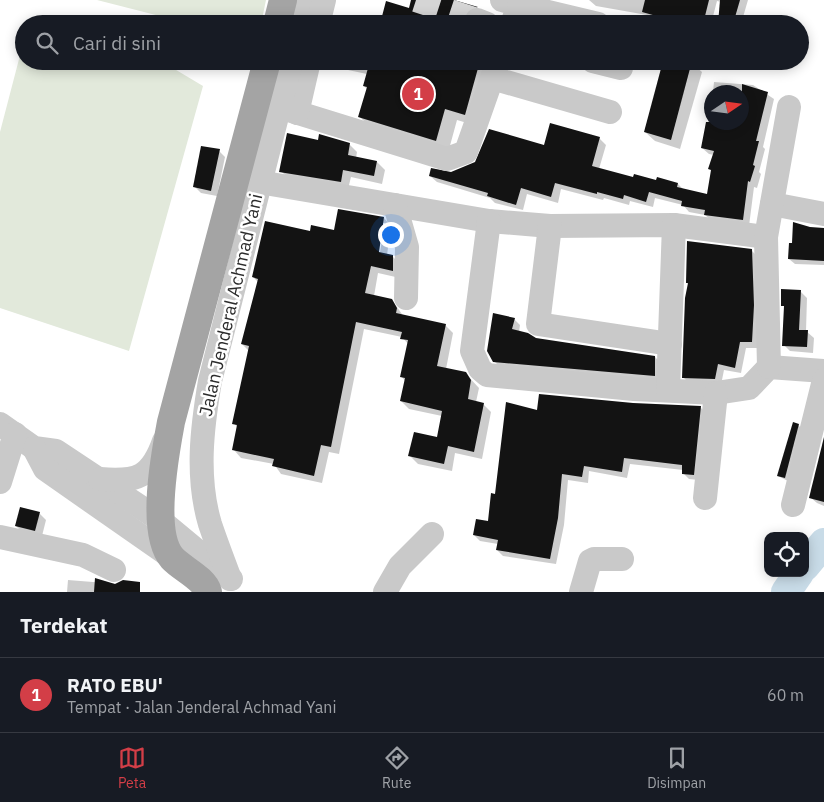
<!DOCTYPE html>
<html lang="id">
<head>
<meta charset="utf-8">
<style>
	body { margin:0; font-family:"IBM Plex Sans",sans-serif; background:#20242c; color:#f1f3f6 }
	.controls { position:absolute; right:15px; bottom:15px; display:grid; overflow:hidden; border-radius:10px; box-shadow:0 2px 12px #0003 }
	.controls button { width:45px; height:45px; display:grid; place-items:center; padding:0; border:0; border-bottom:1px solid #363941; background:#171b24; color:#f1f3f6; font:25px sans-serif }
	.compass { position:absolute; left:704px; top:85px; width:45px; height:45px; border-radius:50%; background:#171b24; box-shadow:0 2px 12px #0003; rotate:77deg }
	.you { position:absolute; left:390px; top:234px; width:18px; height:18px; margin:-12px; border:4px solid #fff; border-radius:50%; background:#1a73e8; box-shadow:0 0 0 8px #1a73e833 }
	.badge { display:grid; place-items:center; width:32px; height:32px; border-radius:50%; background:#d33e47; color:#fff; font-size:16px; font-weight:700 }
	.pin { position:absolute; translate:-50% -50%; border:2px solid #fff; box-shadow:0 1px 5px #0006 }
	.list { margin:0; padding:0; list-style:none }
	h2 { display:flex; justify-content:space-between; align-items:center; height:65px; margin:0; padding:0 20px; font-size:21px }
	h2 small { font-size:16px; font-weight:400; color:#9ea1a6 }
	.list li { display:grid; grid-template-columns:32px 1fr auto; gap:15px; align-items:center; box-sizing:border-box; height:75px; padding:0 20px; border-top:1px solid #363941 }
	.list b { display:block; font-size:19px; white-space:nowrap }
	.list p { margin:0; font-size:16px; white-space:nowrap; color:#9ea1a6 }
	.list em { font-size:16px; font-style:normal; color:#9ea1a6 }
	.icon { flex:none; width:28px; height:28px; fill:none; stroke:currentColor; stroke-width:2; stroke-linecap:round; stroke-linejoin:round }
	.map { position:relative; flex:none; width:824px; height:592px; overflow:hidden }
	.search { position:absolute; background:#171b24; box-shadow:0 2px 12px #0003; left:15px; right:15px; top:15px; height:55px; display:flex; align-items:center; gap:12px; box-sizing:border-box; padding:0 18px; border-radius:28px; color:#9ea1a6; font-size:19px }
	.sheet { height:140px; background:#171b24 }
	nav { display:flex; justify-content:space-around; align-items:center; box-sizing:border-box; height:70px; border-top:1px solid #363941; background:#171b24; font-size:14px; color:#9ea1a6 }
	nav a { display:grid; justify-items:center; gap:2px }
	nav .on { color:#d33e47 }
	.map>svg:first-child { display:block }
</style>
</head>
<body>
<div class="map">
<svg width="824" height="592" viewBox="0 0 824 592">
	<rect width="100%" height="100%" fill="#fff"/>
	<g fill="#e2e9db">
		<polygon points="97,0 266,0 261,24 191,24"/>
		<polygon points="24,40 24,61 161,61 203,86 129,351 0,308 0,132"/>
	</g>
	<g fill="#0003" fill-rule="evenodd">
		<polygon points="413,0 449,0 478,8 489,19 479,24 381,24 410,9"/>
		<polygon points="589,0 748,0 741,24 719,24 721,2 717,1 711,24 670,24 650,18 647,15 596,6"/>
		<polygon points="339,61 495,61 477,126 457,120 448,153 372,129 360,117 367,89 364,86 367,74 348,70"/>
		<polygon points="689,61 702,72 680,149 655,141 645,132"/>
		<polygon points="714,82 753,85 774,99 763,147 765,149 759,172 761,174 757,188 754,187 749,226 712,221 705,215 689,212 683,205 655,198 653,207 630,201 629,205 604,198 603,200 561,189 558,203 527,194 523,210 495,203 490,198 437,182 430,176 451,173 545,146 599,138 606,145 599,169 634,178 678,184 684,190 708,195 714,155 709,154 702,148 712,104 712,122 742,122 742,92 713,92"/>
		<polygon points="319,142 349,144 357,152 356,158 377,162 385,170 382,184 351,177 348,189 289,179 281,171"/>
		<polygon points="219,151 225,157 217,196 201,193 194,186"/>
		<path d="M384,218L391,226L387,255L392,256L400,264V278L378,273L374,296L392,300L404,317L445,325L453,333L446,369L466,374L479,388L476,402L483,404L491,412L482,459L455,453L452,471L418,464L410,456L438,438L442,416L409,409L401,401L405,381L402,377L409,345L402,337L364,329L339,454L329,452L322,483L281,474L274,464L241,458L234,450L238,428L234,423L249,351L242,344L258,282L253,277L311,233L335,231ZM382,223H385L379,258H376Z"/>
		<polygon points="810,228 824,229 824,265 795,264 789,259 794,245"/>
		<polygon points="751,250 758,257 758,348 746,348 741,373 724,370 721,385 690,384 683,377 689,285 687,283"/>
		<polygon points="801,292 807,298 806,331 814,338 813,353 790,351 784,345 785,308 783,305"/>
		<polygon points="514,319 520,325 519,332 536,339 655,357 661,363 660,382 500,367 494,361"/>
		<polygon points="633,404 700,407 706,413 699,480 689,479 683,473 683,470 630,464 627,478 589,471 588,483 568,480 564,525 556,564 503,556 497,550 498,544 480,541 474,535 489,523 496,495 538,412"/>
		<polygon points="798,425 801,428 788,481 778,476"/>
		<polygon points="824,440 824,506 817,503 810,497"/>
		<polygon points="21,508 40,514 46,520 42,536 22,532 16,526"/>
		<polygon points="68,580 118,584 126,592 67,592"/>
	</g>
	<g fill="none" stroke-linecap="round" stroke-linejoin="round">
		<g stroke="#c8dbe7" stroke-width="30">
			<polyline points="805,566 824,543"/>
			<polyline points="786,592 799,573"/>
		</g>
	</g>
	<g fill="#131313">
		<polygon points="411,0 454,0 478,7 468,10 464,15 464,24 380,24 386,1 409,8"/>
		<polygon points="645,0 709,0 703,24 685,24 642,12"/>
		<polygon points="720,0 740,0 733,24 718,24"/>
		<polygon points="370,61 480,61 465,115 445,109 436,141 358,117 367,87 363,86"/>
		<polygon points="663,61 692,61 671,140 644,132"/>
		<polygon points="742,84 768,92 756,141 759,141 753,165 755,166 750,182 748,181 743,220 704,215 705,210 681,206 682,201 649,192 646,202 624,195 623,199 597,192 597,194 555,183 551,197 521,188 516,205 487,196 488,193 429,176 431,168 451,172 475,162 489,129 544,145 550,123 600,137 592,166 633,177 634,174 656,180 657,177 678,183 677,187 707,194 711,170 708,169 714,151 701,148 706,122 742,122"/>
		<polygon points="287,133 318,140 319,134 350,143 348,155 377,161 374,176 343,170 341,182 279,172"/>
		<polygon points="201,146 220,149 211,191 193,187"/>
		<polygon points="338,209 384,217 379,252 393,255 393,271 371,266 365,293 392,299 397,308 396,313 446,324 437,366 466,372 471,380 468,399 484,403 474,452 448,446 444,464 408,456 414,432 437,437 442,411 400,401 405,378 400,377 408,340 400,339 402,332 356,322 331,447 321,445 314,476 272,466 274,459 232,450 237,425 232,424 249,346 241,344 258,279 252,277 265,221 310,231 311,225 334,230"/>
		<polygon points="793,222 810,227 824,228 824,261 788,259 789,243 792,243"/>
		<polygon points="687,241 752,249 754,305 752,342 740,342 735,368 718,364 715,379 682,378 685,298 688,283 686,283"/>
		<polygon points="781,289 801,290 799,330 808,330 807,347 782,346 784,306 781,306"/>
		<polygon points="493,313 515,318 512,329 528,333 536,338 655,356 655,376 493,362 487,351"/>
		<polygon points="539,394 633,403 701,406 694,475 682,474 682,465 624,458 622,472 584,466 582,477 562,474 558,518 550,559 496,550 498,540 473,535 476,519 488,521 491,493 495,494 506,402 537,410"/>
		<polygon points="793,422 799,424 785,478 777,476"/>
		<polygon points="824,437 824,502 809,498"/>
		<polygon points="20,507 40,512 35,531 15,526"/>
		<polygon points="95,578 115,584 123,580 140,582 140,592 94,592"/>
	</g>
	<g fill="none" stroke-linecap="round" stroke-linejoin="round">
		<polyline stroke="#d5d5d5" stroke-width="24" stroke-dasharray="24 12" stroke-linecap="butt" points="416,0 477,20"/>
		<g stroke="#c9c9c9" stroke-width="24">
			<polyline points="502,0 519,5 512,24"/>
			<polyline points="519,5 598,24"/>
			<polyline points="477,20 487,24"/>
			<polyline points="300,24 306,0"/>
			<polyline points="318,24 324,0"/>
			<polyline points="593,61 621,68"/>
			<polyline points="492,78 610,112"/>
			<polyline points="279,107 447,159 466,152 498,61"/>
			<polyline points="297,113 309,61"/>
			<polyline points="259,182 489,221 550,226 674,225 766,237"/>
			<polyline points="772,204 824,214"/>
			<polyline points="395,205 407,247 406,298"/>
			<polyline points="489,221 472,351 480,369 487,375 634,389 716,393 749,388 769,367 824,371"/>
			<polyline points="550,226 538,324 670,344"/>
			<polyline points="769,367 766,237 789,107"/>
			<polyline points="668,390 674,225"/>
			<polyline points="0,424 34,448 56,451 160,520 231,579"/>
			<polyline points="34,448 45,469 171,557"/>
			<path d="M100,479C137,482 151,478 164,441"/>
			<polyline points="0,482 15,434"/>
			<polyline points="705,498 716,393"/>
			<polyline points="793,505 824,380"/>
			<polyline points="0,537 83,555 114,570"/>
			<path d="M230,579C223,560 216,542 210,524C196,477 202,428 210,381L291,61"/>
			<polyline points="385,592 400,566 432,534"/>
			<polyline points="581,592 590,561 594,559 622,559"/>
		</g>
		<g stroke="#a4a4a4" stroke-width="28">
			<polyline points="277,24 283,0"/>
			<path d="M208,592C204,578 182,569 172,558C150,532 165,454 171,422L267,61"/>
		</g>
	</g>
	<g text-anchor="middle" stroke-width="5" stroke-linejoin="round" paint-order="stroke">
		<g font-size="18" fill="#2c2c2c" stroke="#fff">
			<text transform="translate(231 305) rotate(-77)" y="6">Jalan Jenderal Achmad Yani</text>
		</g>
	</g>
</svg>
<div class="controls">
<button><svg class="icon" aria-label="locate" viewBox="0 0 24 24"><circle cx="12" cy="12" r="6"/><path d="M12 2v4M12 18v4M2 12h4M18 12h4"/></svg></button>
</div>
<svg class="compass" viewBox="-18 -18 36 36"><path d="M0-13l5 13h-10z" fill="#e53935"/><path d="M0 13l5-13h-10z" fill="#9ea1a6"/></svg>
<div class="you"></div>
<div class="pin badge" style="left:418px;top:94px">1</div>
<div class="search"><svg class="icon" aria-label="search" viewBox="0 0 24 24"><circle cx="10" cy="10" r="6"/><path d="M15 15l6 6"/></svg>Cari di sini</div>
</div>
<section class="sheet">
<h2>Terdekat<small></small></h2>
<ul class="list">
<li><span class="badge">1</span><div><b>RATO EBU'</b><p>Tempat · Jalan Jenderal Achmad Yani</p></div><em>60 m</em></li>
</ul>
</section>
<nav>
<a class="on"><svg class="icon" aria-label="map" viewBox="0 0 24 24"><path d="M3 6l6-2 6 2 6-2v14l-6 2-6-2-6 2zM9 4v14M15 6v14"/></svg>Peta</a>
<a><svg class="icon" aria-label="directions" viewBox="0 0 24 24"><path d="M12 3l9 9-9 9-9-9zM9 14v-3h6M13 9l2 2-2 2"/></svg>Rute</a>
<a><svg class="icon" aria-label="saved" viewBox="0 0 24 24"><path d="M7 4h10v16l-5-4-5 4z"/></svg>Disimpan</a>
</nav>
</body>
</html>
